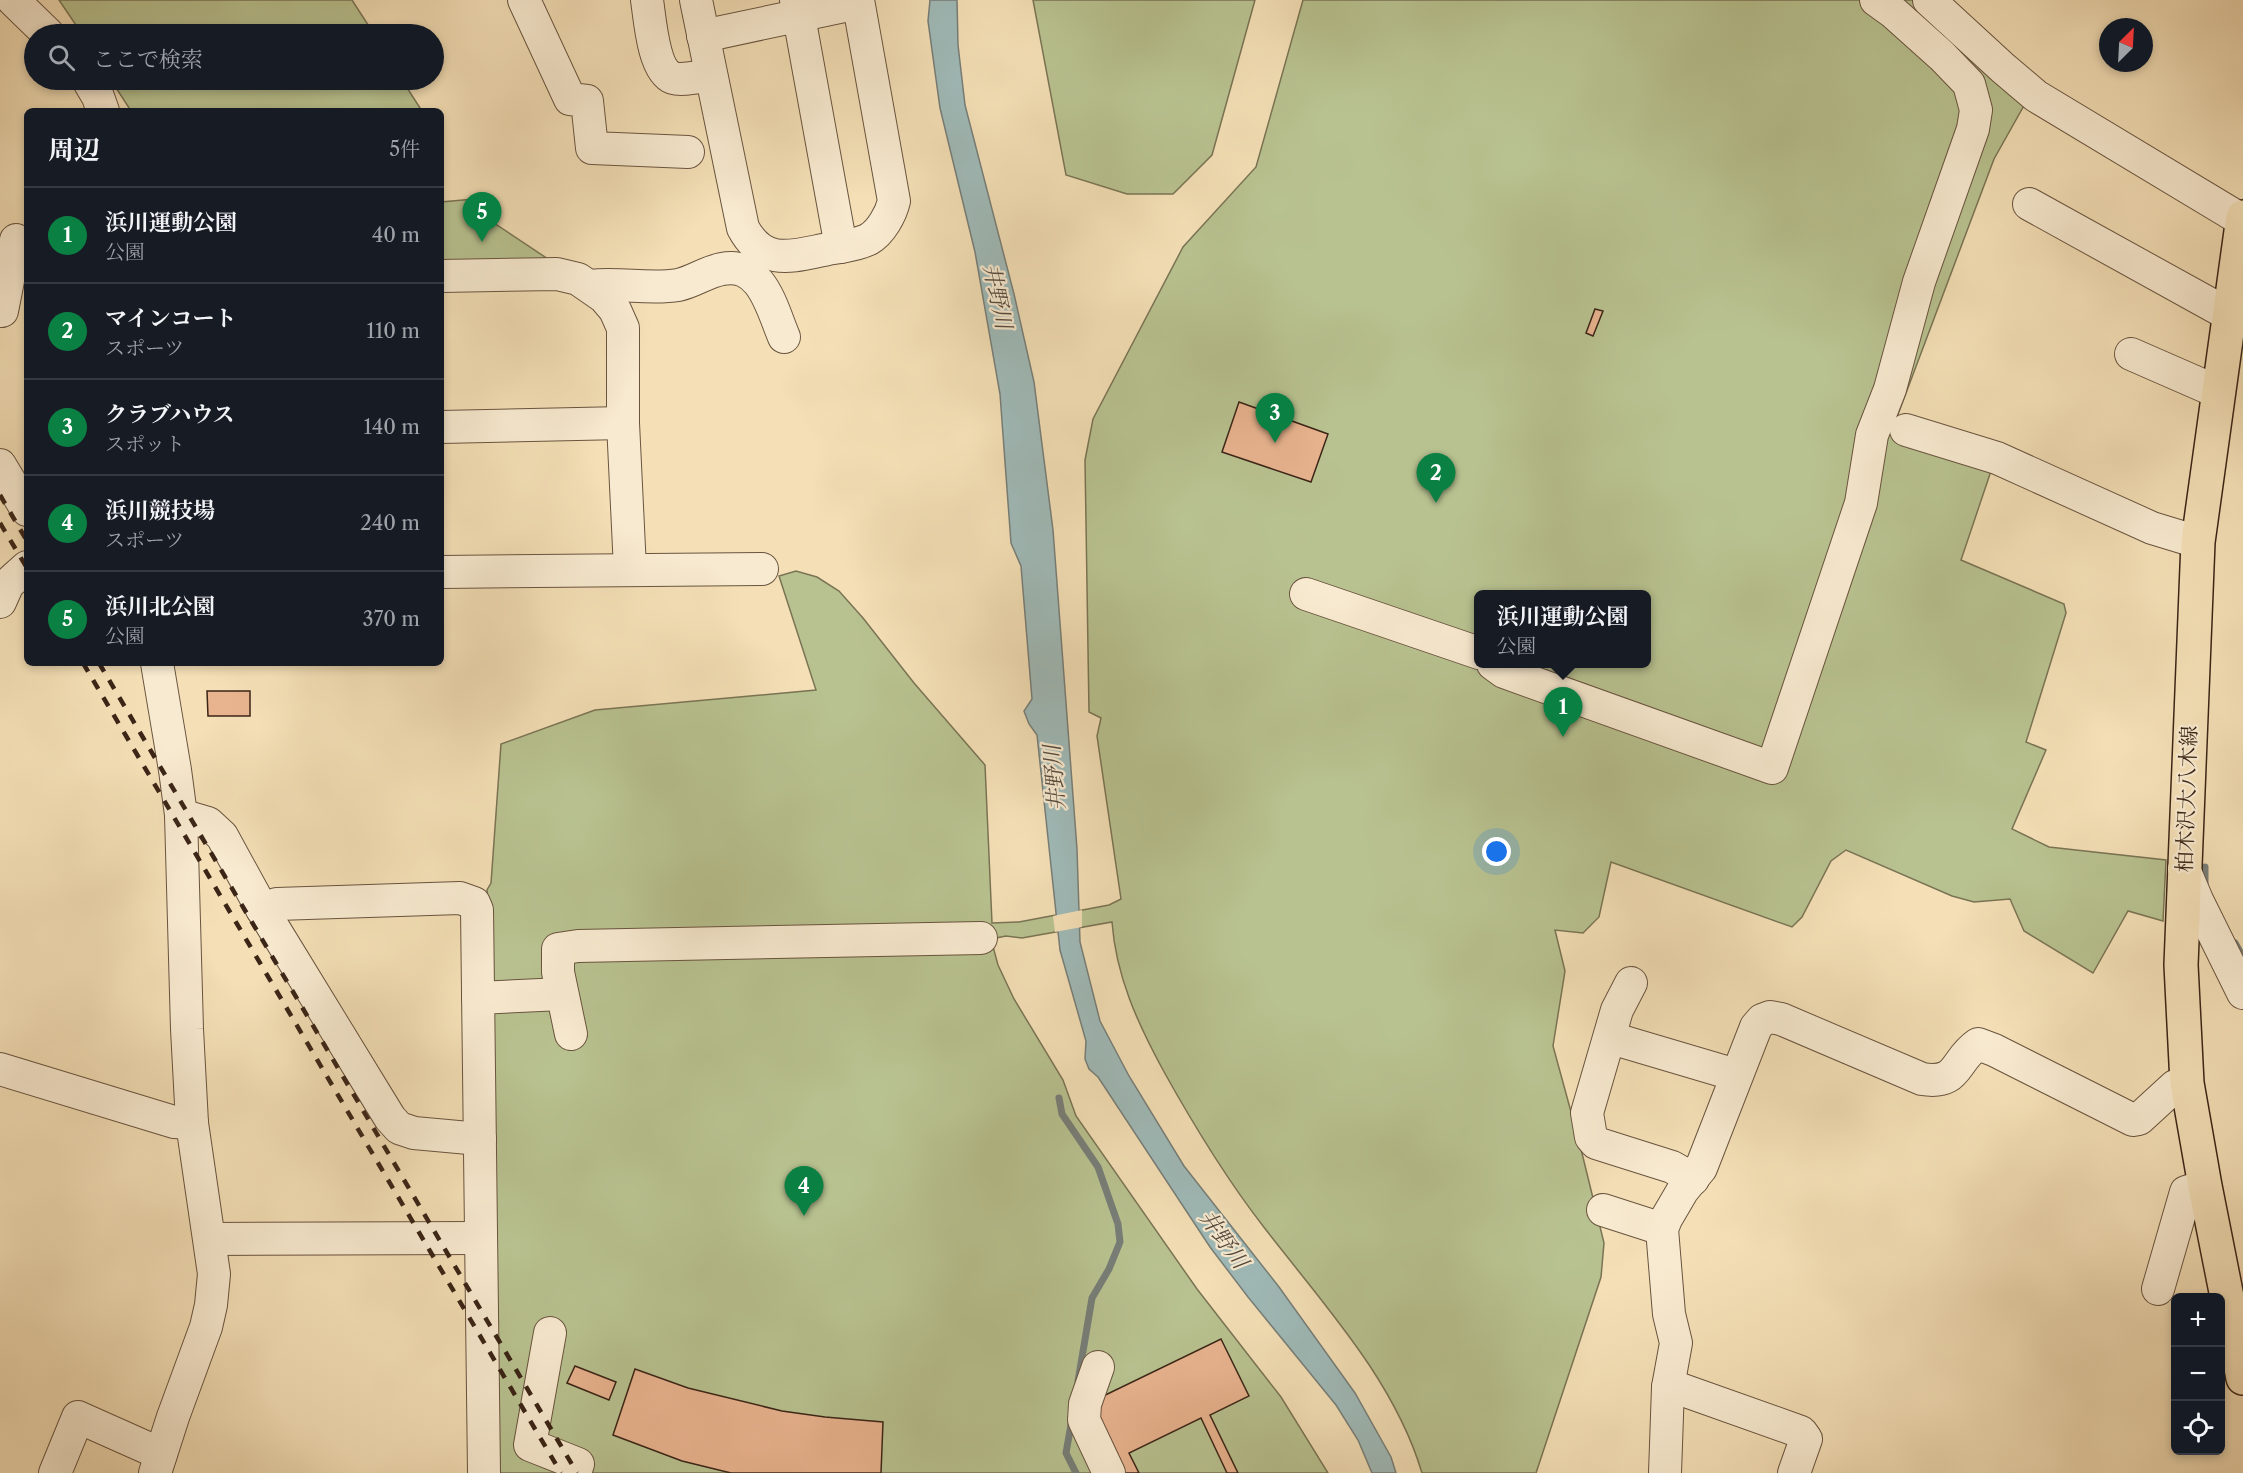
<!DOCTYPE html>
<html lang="ja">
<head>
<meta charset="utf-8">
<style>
	body { margin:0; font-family:"Libre Caslon Text","Noto Serif JP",serif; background:#242831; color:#f1f3f6 }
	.controls { position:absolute; right:18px; bottom:18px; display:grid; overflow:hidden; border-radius:9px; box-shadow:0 3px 9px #0003 }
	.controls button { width:54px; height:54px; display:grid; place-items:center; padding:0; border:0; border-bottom:2px solid #363941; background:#171b24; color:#f1f3f6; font:30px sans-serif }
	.compass { position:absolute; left:2099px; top:18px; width:54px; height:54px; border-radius:50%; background:#171b24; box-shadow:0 3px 9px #0003; rotate:24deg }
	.you { position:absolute; left:1497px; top:852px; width:21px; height:21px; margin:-15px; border:4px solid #fff; border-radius:50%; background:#1a73e8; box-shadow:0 0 0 9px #1a73e833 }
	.badge { display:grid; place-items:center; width:39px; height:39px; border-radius:50%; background:#0b8043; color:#fff; font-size:20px; font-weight:700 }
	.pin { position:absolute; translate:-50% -50px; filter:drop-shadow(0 2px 3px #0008) }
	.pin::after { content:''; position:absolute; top:32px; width:21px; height:18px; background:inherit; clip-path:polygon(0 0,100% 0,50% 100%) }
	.popup { position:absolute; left:1474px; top:590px; width:177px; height:78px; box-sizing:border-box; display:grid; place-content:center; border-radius:9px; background:#171b24; filter:drop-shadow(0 2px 4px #0005); font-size:20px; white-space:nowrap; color:#9ea1a6 }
	.popup b { font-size:22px; color:#f1f3f6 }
	.popup::after { content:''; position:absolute; left:50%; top:100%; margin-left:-12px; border:12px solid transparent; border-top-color:#171b24 }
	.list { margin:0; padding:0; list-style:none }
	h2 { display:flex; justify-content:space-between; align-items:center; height:78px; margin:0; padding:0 24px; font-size:26px }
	h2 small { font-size:20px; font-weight:400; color:#9ea1a6 }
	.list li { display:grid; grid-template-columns:39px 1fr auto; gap:18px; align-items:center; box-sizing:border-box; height:96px; padding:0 24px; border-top:2px solid #363941 }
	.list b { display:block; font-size:22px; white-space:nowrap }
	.list p { margin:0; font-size:20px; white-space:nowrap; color:#9ea1a6 }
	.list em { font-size:20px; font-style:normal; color:#9ea1a6 }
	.icon { flex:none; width:33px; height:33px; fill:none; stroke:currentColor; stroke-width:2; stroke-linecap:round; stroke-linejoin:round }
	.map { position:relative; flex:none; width:2243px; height:1473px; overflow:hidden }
	.search { position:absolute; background:#171b24; box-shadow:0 3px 9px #0003; left:24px; top:24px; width:420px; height:66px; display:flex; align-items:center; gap:15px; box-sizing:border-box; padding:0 21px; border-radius:33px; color:#9ea1a6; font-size:22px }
	.panel { position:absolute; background:#171b24; box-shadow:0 3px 9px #0003; left:24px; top:108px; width:420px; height:558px; border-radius:9px }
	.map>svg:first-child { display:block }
</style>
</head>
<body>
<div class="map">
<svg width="2243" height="1473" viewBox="0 0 2243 1473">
	<rect width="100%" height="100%" fill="#f4dfb6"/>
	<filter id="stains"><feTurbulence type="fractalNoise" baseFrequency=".00333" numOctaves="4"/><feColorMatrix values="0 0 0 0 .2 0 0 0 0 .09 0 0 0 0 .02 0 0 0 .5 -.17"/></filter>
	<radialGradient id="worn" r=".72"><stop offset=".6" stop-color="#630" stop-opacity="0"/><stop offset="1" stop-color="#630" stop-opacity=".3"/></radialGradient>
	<g fill="#b8c290" stroke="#7a7454" stroke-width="1.5" fill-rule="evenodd">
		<polygon points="59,0 352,0 374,34 82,34"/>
		<polygon points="1033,0 1255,0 1212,155 1173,194 1127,194 1066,175"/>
		<path d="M1303,0H1915L2026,102L1994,159L1891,433L1992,468L1961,560L2064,604L2066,613L2026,742L2046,750L2012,829L2049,847L2166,860L2163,921L2128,911L2093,973L2024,931L2010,899L1974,902L1952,896L1846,850L1831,861L1802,917L1792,927L1611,862L1599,917L1583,933L1555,930L1565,971L1553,1046L1579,1141L1604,1243L1601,1277L1536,1473H1422C1394,1379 1322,1303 1263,1226C1225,1177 1193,1124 1163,1070C1137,1022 1116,976 1112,922L1022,938L1006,936L996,938L992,943L998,965L1014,999L1063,1080L1076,1116L1197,1289L1281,1397L1328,1473H494L489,908L487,890L491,883L501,744L595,710L816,690L779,576L796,571L817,577L839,591L863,618L914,683L985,765L992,923L1019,922L1109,905L1121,899L1097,736L1101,718L1089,712L1085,460L1093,419L1183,247L1256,167ZM1479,594H1647V664H1479Z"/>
		<polygon points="111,80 402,80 422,111 131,111"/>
		<polygon points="474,199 485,217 560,267 441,267 441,202"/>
	</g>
	<polygon fill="#9fbab8" stroke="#777e78" stroke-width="1.5" points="930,0 957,0 958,45 965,105 1014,294 1034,382 1053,530 1077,849 1080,942 1100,1021 1129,1076 1184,1166 1279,1287 1355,1393 1391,1457 1396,1473 1372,1473 1358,1440 1336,1405 1248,1297 1210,1247 1098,1077 1089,1069 1085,1059 1086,1041 1060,950 1037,735 1029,724 1024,711 1032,699 1021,566 1011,543 1000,394 975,252 940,108 928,21"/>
	<polygon fill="#f4dfb6" points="1082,910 1082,927 1055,932 1053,916"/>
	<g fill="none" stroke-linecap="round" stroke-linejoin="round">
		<g stroke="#777e78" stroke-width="7">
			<polyline points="2205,867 2205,885"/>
			<polyline points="2235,943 2243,957"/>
			<polyline points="1059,1098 1062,1114 1098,1167 1118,1224 1120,1242 1109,1269 1092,1298 1078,1381"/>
			<polyline points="1072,1419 1066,1453 1076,1473"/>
		</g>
	</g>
	<g fill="#e8b38f" stroke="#3b2517" stroke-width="1.5">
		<polygon points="1595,309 1603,311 1593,336 1586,333"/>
		<polygon points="1239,402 1328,434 1311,482 1222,452"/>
		<polygon points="207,691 250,691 250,716 208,716"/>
		<polygon points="1221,1339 1249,1396 1210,1415 1238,1473 1227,1473 1201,1418 1129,1453 1139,1473 1122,1473 1094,1415 1095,1400"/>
		<polygon points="575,1366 616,1382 609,1400 567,1383"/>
		<polygon points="635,1369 688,1388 782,1411 825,1417 883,1422 881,1473 731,1473 682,1461 613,1435"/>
	</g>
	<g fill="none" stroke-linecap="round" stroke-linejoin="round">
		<g stroke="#69543f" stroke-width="34">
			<g id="minor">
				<polyline points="13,0 48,34"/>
				<polyline points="524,0 570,99 587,101 592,148 688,152"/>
				<path d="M647,0C650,19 653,70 673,78C683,81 700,76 711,76"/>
				<path d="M696,0L743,228C764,267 792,256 828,249C840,247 858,245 869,239C881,232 891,214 894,201L858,0"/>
				<polyline points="796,0 841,247"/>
				<polyline points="1929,0 2003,68 2036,96 2242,220"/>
				<polyline points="703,36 858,3"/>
				<polyline points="88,80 98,97 103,111"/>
				<polyline points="2029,204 2228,314"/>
				<polyline points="441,276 557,274 578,279 604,297 615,310 623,328 623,423 630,569"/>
				<path d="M590,286C619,282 649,290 678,285C693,282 706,272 722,269C762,261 772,309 784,337"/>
				<polyline points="2,311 16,240"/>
				<polyline points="2131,354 2218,392"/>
				<polyline points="441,427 623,423"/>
				<polyline points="1906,430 1997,458 2152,528 2198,542"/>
				<polyline points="0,465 27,510"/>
				<polyline points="441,572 762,569"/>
				<polyline points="1306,594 1479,653"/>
				<polyline points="0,602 8,584 27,567"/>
				<polyline points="1493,664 1504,672 1772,768 1861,503 1872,435 1890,389 1919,282 1973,129 1976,110 1969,84 1942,56 1894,13 1876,0"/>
				<polyline points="181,815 208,823 222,836 262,909 390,1118 399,1128 414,1133 480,1139"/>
				<polyline points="2184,869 2197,900 2243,993"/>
				<polyline points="262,909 277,904 460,898 474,903 477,910 484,1473"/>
				<polyline points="1631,983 1617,1010 1587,1113 1591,1137 1596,1143 1672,1167 1693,1179"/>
				<polyline points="478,998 562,994"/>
				<polyline points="571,1034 558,972 558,949 578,946 981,938"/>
				<polyline points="1611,1038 1736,1075"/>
				<polyline points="0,1069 174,1122 192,1123"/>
				<polyline points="1603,1210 1662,1229"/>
				<polyline points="210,1239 481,1238"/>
				<polyline points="2158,1289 2186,1192 2205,1186"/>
				<polyline points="550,1333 530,1445 578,1464 575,1473"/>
				<polyline points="1098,1367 1085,1404 1084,1420 1109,1473"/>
				<polyline points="1668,1387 1680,1389 1801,1432 1806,1439 1794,1473"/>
				<polyline points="55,1473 78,1417 161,1454"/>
				<polyline points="155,1473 173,1417 206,1327 211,1305 214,1274 192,1123 187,1029 181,815 175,770 157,663"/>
				<path d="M1665,1473L1668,1387L1676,1343L1669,1314L1662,1229L1666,1219L1683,1190L1701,1168L1756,1027L1762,1020L1770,1017L1781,1019L1922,1079C1960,1085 1953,1061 1978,1044L1994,1050L2133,1120L2139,1119L2175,1086L2187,1083"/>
			</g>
		</g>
		<g stroke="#3b2517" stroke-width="36">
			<polyline id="major" points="2243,217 2198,542 2181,965 2187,1083 2205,1186 2243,1378"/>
		</g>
		<use href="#minor" stroke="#f8ead0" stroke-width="32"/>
		<use href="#major" stroke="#f4dfb6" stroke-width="33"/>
		<g stroke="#3b2517" stroke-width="4.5" stroke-dasharray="10 10" stroke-linecap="butt">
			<polyline points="0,495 27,541"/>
			<polyline points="0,523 27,568"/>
			<polyline points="83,663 561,1473"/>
			<polyline points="99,663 577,1473"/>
		</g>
	</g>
	<g text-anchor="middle" stroke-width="4.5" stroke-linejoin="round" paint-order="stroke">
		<g font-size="21" fill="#3b2517" stroke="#f8ead0">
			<text transform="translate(2187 799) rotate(-88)" y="7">柏木沢大八木線</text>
		</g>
		<g font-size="22" font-style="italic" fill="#544a3f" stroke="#f8ead0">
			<text transform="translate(998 296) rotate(78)" y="8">井野川</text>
			<text transform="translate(1054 778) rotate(-95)" y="8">井野川</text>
			<text transform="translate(1224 1239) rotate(54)" y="8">井野川</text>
		</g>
	</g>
	<rect width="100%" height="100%" filter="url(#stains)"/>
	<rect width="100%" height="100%" fill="url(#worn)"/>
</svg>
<div class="controls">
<button>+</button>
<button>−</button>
<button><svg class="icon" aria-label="locate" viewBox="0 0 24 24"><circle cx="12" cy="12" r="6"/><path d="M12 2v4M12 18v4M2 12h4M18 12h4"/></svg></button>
</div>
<svg class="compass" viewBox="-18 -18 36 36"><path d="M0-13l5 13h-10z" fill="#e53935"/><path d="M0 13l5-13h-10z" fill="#9ea1a6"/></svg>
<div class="you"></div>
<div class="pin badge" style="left:1563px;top:737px">1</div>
<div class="popup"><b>浜川運動公園</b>公園</div>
<div class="pin badge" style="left:1436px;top:503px">2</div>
<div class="pin badge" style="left:1275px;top:443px">3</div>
<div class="pin badge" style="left:804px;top:1216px">4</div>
<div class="pin badge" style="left:482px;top:242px">5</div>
<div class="search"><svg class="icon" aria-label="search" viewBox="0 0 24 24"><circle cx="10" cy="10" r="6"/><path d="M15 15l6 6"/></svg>ここで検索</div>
<section class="panel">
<h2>周辺<small>5件</small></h2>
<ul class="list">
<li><span class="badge">1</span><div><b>浜川運動公園</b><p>公園</p></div><em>40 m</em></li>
<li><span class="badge">2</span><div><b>マインコート</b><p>スポーツ</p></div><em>110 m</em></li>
<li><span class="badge">3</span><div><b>クラブハウス</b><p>スポット</p></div><em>140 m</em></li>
<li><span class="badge">4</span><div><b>浜川競技場</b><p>スポーツ</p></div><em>240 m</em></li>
<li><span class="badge">5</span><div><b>浜川北公園</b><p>公園</p></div><em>370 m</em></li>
</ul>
</section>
</div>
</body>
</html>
